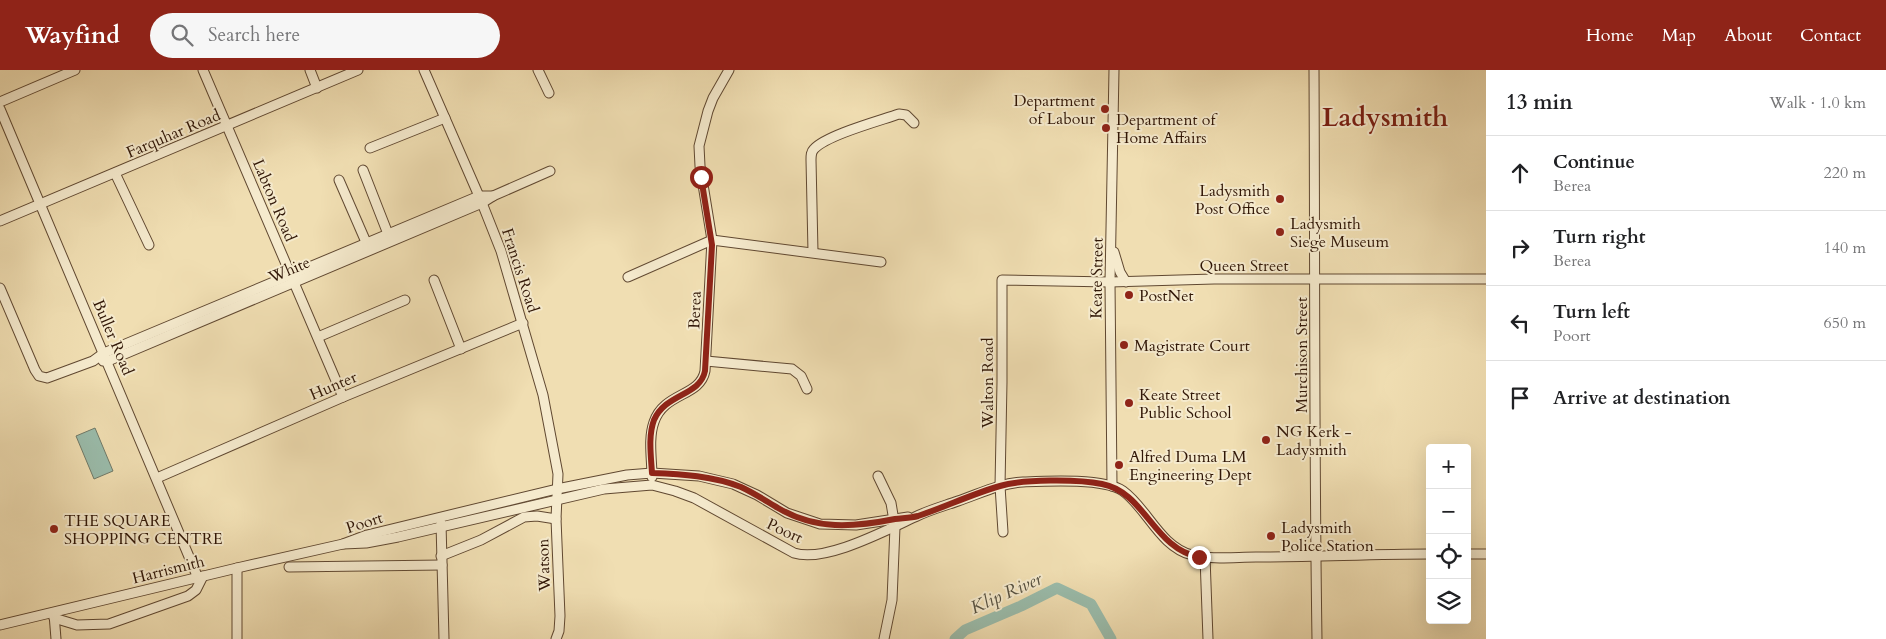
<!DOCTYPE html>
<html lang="en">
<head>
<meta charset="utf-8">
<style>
	body { margin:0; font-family:Cardo,serif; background:#f6f6f6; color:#202124 }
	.controls { position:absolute; right:15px; bottom:15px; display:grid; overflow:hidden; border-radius:5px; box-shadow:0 5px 20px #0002 }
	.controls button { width:45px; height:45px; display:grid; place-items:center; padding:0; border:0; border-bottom:1px solid #e0e0e0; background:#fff; color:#202124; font:25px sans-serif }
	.stop { position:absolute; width:15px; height:15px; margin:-11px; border:4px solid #8f2418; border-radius:50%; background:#fff }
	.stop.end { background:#8f2418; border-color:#fff; box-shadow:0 1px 5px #0008 }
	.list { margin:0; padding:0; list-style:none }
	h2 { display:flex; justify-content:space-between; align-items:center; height:65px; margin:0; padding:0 20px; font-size:21px }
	h2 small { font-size:16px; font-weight:400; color:#757577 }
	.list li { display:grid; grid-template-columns:32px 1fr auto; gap:15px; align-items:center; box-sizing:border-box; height:75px; padding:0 20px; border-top:1px solid #e0e0e0 }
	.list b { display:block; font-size:19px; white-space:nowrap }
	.list p { margin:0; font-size:16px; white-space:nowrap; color:#757577 }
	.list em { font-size:16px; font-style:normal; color:#757577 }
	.icon { flex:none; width:28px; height:28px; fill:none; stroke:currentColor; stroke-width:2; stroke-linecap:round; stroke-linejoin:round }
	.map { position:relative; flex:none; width:1486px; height:569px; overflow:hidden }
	header { display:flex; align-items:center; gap:30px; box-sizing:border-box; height:70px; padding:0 25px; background:#8f2418; color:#fff }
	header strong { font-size:24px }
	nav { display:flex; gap:28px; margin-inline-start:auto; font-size:18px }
	.search { width:350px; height:45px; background:#f6f6f6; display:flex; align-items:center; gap:12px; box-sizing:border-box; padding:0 18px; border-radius:28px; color:#757577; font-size:19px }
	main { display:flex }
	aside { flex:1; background:#fff }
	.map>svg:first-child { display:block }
</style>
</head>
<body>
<header>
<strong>Wayfind</strong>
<div class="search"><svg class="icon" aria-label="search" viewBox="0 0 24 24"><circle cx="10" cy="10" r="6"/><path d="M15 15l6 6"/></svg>Search here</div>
<nav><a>Home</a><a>Map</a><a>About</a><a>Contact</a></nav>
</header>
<main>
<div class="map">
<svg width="1486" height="569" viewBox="0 0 1486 569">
	<rect width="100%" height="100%" fill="#f0deb2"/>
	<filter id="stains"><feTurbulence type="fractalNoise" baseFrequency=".004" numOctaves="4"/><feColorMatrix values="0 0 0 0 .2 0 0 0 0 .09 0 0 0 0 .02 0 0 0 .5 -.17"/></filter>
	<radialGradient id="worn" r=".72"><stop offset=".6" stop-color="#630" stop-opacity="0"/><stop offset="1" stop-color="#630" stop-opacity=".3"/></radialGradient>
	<polygon fill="#9abcab" stroke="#707a69" points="95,358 113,401 94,409 76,366"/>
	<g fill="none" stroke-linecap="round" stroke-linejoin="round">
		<polyline stroke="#9abcab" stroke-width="11" points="955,569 965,560 1021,536 1057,518 1091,534 1111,569"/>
		<g stroke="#604831" stroke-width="11">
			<g id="minor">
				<polyline points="203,0 343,327"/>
				<polyline points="310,0 317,18"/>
				<polyline points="424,0 482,133 501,181 543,325 558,404 556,449 560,546 559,561 556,569"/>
				<polyline points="538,0 549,23"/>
				<path d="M1314,0C1315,190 1314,379 1317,569"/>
				<polyline points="0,32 75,0"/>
				<polyline points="0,39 198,508"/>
				<polyline points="370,78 445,48"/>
				<polyline points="363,100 390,169"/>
				<polyline points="115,103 149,175"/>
				<polyline points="339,110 369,179"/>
				<polyline points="0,151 358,0"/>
				<path d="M813,182L811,90C811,85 811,82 814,79C827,65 879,51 899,44L906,45L914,53"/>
				<polyline points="1114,182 1120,202 1126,212"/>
				<polyline points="628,207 712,170 881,192"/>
				<polyline points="434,210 461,279"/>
				<polyline points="0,218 35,300 39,306 47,308 93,291 104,283 479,126 493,126"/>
				<polyline points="318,267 405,230"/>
				<polyline points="103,291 108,291 482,133 493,126 550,101"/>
				<polyline points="706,291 792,299 801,306 807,319"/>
				<polyline points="878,406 891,433 895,457 892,530 884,569"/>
				<path d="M652,407C652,389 648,369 654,352C664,322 700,327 705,301L712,170L700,96L699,76L708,41L713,28L729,0"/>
				<polyline points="157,408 343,327 523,253"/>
				<polyline points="1112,416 1110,212 1114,0"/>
				<polyline points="441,453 444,569"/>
				<polyline points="1003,462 1000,416 1002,312 1002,210 1110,212 1214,209 1486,209"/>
				<path d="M343,474L366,473L398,467L604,419L652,415L675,421L694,428L794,483C825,493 886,460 915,447C929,440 944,436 958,431C979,424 1000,413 1023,412C1047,411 1104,408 1123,421C1147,438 1160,477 1192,485C1211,490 1236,487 1256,487C1314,487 1372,484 1430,484"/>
				<polyline points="1467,484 1486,484"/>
				<polyline points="441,486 481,470 524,447 537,446 556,449"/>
				<polyline points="1205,487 1208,569"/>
				<polyline points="289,497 442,495"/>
				<polyline points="237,498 237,569"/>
				<polyline points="54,544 56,569"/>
				<polyline points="54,548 77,555 109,554 188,526 196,520 203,506"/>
				<polyline points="0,555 237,498 343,474 367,465 557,419 627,405 652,403 699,406 733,414 757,425 787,443 820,454 856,455 908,447"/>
			</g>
		</g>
		<use href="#minor" stroke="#f5eacd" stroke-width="9"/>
	</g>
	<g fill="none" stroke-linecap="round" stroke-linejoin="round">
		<path stroke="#8f2418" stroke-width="6" d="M701,107L712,175L705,301C700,326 666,323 654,350C648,366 651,386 652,403C682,404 713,406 741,417C754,423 766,431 778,438C795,448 815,454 835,455C856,456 875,453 895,449C903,448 911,448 918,446C945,437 972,424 1000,416C1023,409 1078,409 1102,414C1145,422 1154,479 1199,487"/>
	</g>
	<g fill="#8f2418" stroke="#f5eacd" stroke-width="2">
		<circle cx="1105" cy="39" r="5"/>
		<circle cx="1106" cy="58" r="5"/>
		<circle cx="1280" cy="129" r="5"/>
		<circle cx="1280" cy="162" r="5"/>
		<circle cx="1129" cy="225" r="5"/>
		<circle cx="1124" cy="275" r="5"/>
		<circle cx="1129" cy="333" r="5"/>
		<circle cx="1266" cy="370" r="5"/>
		<circle cx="1119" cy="395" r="5"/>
		<circle cx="54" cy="459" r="5"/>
		<circle cx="1271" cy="466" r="5"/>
	</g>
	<g text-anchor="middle" stroke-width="4" stroke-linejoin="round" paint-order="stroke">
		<g font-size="16" fill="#301606" stroke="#f5eacd" text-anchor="start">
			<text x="1095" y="36" text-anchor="end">Department<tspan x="1095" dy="18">of Labour</tspan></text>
			<text x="1116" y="55">Department of<tspan x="1116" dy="18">Home Affairs</tspan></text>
			<text x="1270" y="126" text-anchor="end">Ladysmith<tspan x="1270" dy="18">Post Office</tspan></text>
			<text x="1290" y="159">Ladysmith<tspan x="1290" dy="18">Siege Museum</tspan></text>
			<text x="1139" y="231">PostNet</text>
			<text x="1134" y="281">Magistrate Court</text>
			<text x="1139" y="330">Keate Street<tspan x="1139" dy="18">Public School</tspan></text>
			<text x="1276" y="367">NG Kerk -<tspan x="1276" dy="18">Ladysmith</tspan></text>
			<text x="1129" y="392">Alfred Duma LM<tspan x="1129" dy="18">Engineering Dept</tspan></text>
			<text x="64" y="456">THE SQUARE<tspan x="64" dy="18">SHOPPING CENTRE</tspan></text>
			<text x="1281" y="463">Ladysmith<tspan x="1281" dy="18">Police Station</tspan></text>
		</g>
		<g font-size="16" fill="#301606" stroke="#f5eacd">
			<text transform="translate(173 63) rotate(-23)" y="6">Farquhar Road</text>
			<text transform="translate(275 130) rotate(67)" y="6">Labton Road</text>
			<text x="1244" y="201">Queen Street</text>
			<text transform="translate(289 199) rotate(-23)" y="6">White</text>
			<text transform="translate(521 200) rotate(72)" y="6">Francis Road</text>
			<text transform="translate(1096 208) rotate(-89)" y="6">Keate Street</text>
			<text transform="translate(694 240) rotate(-88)" y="6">Berea</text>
			<text transform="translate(114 267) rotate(67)" y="6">Buller Road</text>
			<text transform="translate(1301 285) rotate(-90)" y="6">Murchison Street</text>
			<text transform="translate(987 313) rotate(-90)" y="6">Walton Road</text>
			<text transform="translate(333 315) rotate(-23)" y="6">Hunter</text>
			<text transform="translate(364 452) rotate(-18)" y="6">Poort</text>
			<text transform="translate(785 460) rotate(25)" y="6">Poort</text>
			<text transform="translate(543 495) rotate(-92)" y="6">Watson</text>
			<text transform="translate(168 499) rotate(-14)" y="6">Harrismith</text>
		</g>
		<g font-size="18" font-style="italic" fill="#555040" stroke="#f5eacd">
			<text transform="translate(1006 523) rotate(-24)" y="6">Klip River</text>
		</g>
		<g font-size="26" font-weight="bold" fill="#7a1f14" stroke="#f5eacd">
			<text x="1385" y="56">Ladysmith</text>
		</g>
	</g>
	<rect width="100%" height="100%" filter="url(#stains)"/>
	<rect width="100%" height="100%" fill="url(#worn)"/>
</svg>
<div class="controls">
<button>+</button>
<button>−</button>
<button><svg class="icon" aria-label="locate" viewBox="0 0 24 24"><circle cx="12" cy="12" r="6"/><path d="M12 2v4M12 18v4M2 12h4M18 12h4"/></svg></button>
<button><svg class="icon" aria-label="layers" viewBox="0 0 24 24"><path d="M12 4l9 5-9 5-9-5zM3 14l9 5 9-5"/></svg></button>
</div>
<div class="stop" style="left:701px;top:107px"></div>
<div class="stop end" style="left:1199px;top:487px"></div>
</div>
<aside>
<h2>13 min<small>Walk · 1.0 km</small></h2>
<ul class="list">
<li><svg class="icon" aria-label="ahead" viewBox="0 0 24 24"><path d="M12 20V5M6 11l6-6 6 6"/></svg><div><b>Continue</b><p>Berea</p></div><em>220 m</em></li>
<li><svg class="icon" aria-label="right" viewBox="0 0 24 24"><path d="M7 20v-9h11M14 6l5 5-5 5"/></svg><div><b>Turn right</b><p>Berea</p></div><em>140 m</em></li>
<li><svg class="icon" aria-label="left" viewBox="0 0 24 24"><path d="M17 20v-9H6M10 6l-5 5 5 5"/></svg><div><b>Turn left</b><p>Poort</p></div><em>650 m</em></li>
<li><svg class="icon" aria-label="arrive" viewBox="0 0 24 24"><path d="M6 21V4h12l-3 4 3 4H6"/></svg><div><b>Arrive at destination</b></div></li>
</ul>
</aside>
</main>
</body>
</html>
